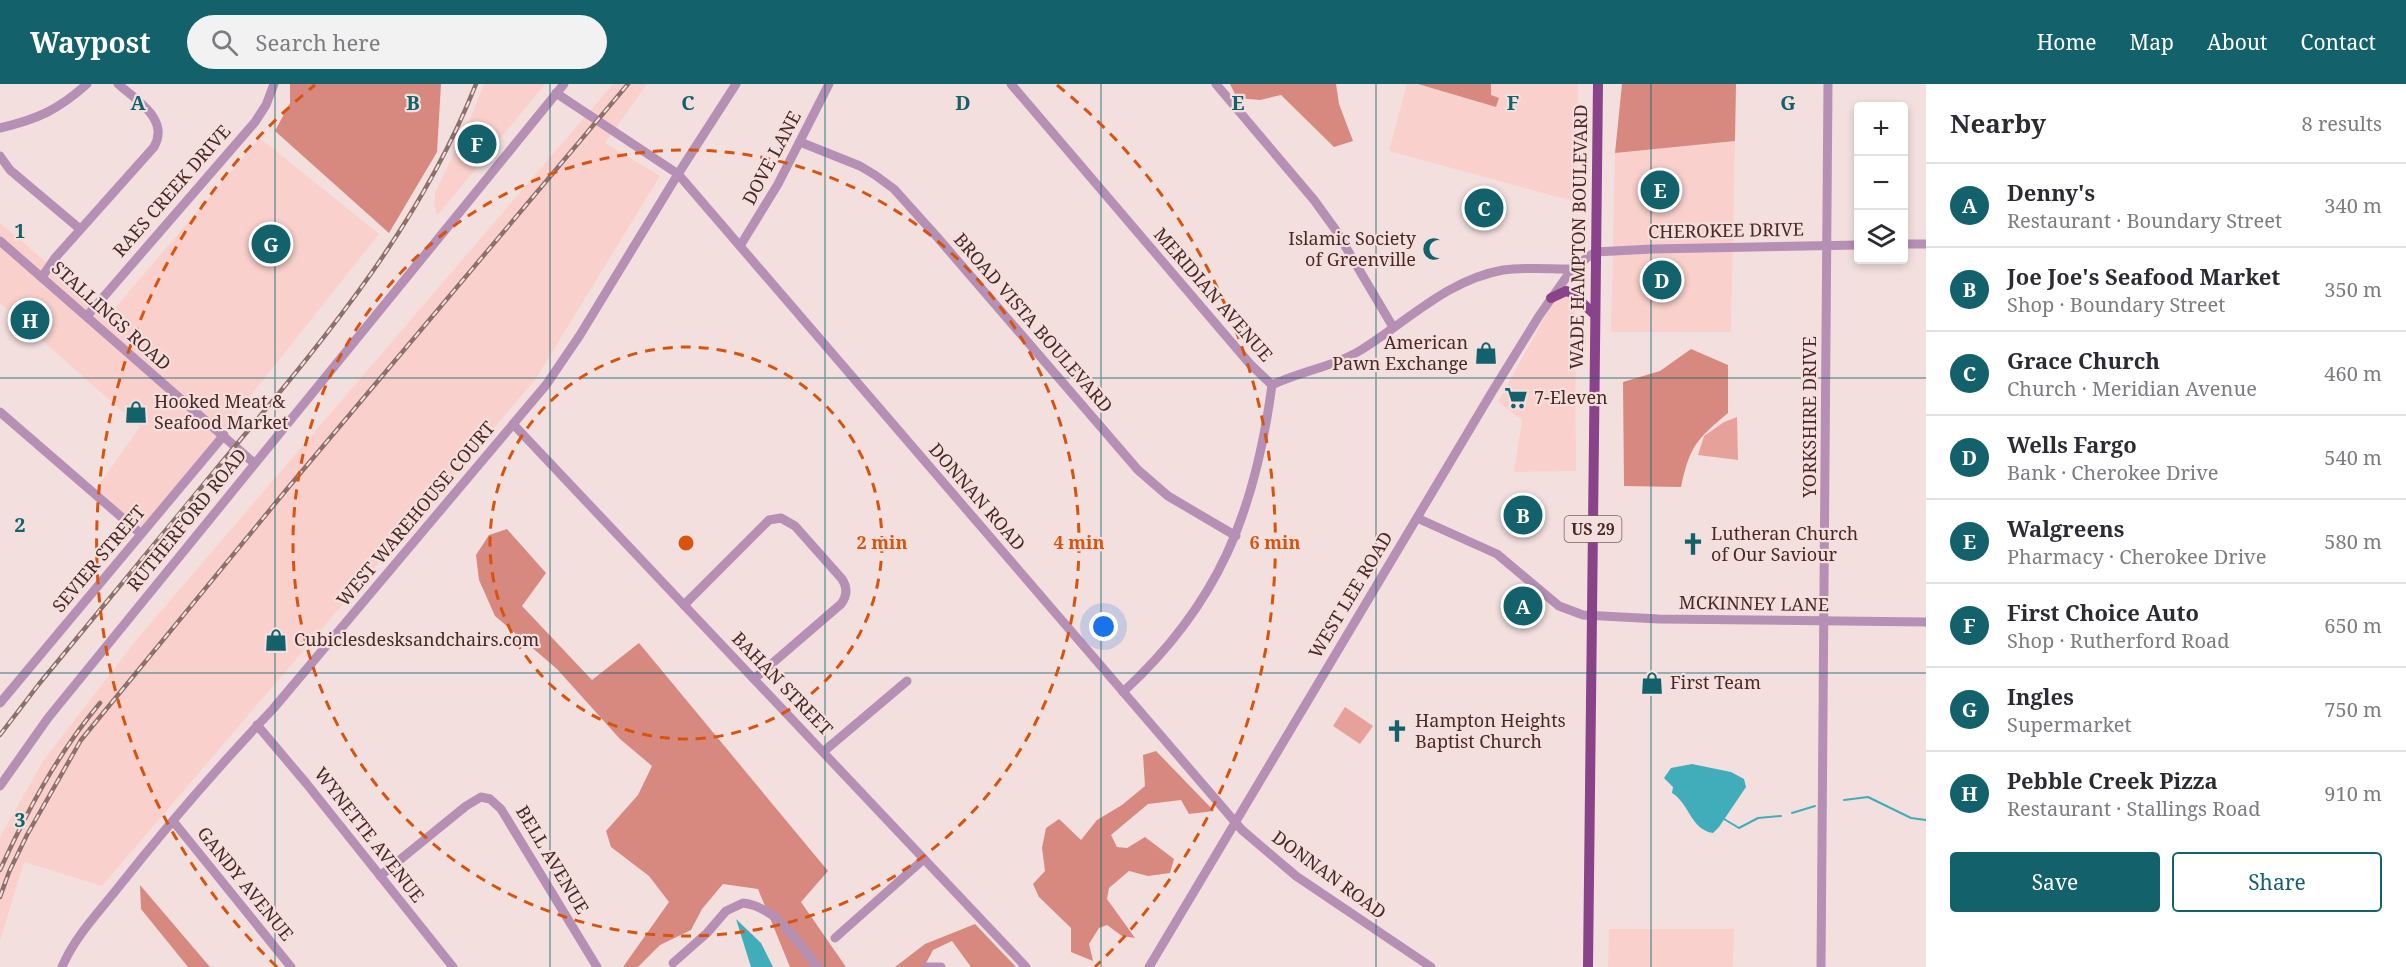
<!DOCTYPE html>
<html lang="en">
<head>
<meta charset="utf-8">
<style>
	body { margin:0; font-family:"Noto Serif",serif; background:#f2f2f3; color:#2b2b33 }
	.controls { position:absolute; right:18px; top:18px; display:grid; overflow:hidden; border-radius:6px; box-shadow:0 3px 9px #0003 }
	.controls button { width:54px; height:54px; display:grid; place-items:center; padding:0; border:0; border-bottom:2px solid #e1e1e2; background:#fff; color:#2b2b33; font:30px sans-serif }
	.you { position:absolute; left:1104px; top:543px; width:21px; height:21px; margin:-15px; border:4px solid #fff; border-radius:50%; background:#1a73e8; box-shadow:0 0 0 9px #1a73e833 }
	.badge { display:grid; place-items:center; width:39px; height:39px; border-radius:50%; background:#13616a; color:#fff; font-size:20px; font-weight:700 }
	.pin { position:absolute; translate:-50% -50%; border:3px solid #fff; box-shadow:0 2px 6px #0006 }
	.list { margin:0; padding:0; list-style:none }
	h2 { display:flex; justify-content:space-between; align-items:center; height:78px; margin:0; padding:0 24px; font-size:26px }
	h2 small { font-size:20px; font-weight:400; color:#7c7c81 }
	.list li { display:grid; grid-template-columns:39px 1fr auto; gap:18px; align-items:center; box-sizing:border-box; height:84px; padding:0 24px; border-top:2px solid #e1e1e2 }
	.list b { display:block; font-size:22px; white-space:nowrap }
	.list p { margin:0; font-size:20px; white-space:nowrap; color:#7c7c81 }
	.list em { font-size:20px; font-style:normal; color:#7c7c81 }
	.actions { display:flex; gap:12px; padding:18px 24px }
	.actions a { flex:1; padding:14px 0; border:2px solid #13616a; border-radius:6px; text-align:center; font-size:21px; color:#13616a }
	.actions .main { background:#13616a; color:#fff }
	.icon { flex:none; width:33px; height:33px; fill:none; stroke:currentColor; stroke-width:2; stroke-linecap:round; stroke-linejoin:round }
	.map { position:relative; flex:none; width:1926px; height:883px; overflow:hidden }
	header { display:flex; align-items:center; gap:36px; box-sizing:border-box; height:84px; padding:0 30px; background:#13616a; color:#fff }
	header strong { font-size:28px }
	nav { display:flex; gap:33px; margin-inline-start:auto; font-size:21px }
	.search { width:420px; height:54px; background:#f2f2f3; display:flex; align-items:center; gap:15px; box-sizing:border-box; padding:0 21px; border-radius:33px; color:#7c7c81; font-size:22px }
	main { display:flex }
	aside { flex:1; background:#fff }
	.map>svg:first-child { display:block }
</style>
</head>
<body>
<header>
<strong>Waypost</strong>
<div class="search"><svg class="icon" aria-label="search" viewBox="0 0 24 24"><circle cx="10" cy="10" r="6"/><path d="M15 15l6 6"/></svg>Search here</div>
<nav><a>Home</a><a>Map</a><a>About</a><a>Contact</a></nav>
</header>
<main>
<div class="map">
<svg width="1926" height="883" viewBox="0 0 1926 883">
	<rect width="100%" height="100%" fill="#f3e0de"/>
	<g fill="#f9d0cb">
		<polygon points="484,0 545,0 437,132 434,119 435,109 470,35"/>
		<polygon points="613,0 647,0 605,59 660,92 535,296 102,802 24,778 0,857 0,753 43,677 137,555"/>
		<polygon points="1407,0 1418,0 1496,23 1491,12 1491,0 1578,0 1576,118 1389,67"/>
		<polygon points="260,54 379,150 141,450 93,409 140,343 0,219 0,139 109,231"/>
		<polygon points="1735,57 1731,248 1611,248 1615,69"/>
		<polygon points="1566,195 1575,225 1576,387 1514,388 1522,336 1498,318"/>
		<polygon points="1609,845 1734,845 1733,883 1608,883"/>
	</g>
	<g fill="#e6a29a">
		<polygon points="1737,333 1738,376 1698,371 1704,352 1724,338"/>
		<polygon points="1345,623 1373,642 1360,660 1333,642"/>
	</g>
	<g fill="#d7887f">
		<polygon points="290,0 441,0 437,68 389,149 275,47 290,19"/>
		<polygon points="1230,0 1336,0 1339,20 1353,57 1334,63 1281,11 1260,16 1237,14"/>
		<polygon points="1418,0 1491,0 1491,11 1499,14 1496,23"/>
		<polygon points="1622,0 1736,0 1735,57 1615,69"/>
		<path d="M1691,265L1728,281V329C1696,356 1690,362 1681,403L1624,402L1623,298L1660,287Z"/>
		<polygon points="507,445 546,489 522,522 592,596 639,559 828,787 801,818 846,883 790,883 758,805 723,800 702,825 691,846 660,861 638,883 623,883 669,818 649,792 611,763 606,747 638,711 652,682 620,655 557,585 495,532 479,496 476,471 489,451"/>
		<polygon points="1156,667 1214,727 1189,730 1181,716 1148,720 1111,751 1117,763 1127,764 1145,753 1174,775 1170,789 1148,792 1129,787 1109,804 1107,815 1135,854 1122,852 1107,841 1099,844 1089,860 1093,877 1071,868 1071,844 1039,813 1033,800 1045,787 1042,764 1046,744 1059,735 1081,756 1097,736 1122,721 1145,702 1143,671"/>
		<polygon points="140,801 210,883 188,883 141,825"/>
		<polygon points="975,840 1016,883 971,883 952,857 933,866 924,883 895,883 925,860"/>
	</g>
	<g fill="#41adba">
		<path d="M1692,680L1731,688L1744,695L1746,703L1719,743L1713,749C1691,746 1689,719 1672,709L1673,703L1664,694L1671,684Z"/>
		<polygon points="736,835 761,859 773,883 751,883"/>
	</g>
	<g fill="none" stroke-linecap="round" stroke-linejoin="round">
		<g stroke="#41adba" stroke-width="2">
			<polyline points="1844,716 1868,713 1911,734 1926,736"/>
			<polyline points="1792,729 1815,722"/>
			<polyline points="1724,735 1739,744 1758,734 1781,732"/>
		</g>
		<g stroke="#b68fb5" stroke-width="9">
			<polyline points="1011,0 1250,280 1272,301"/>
			<polyline points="1216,0 1314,116 1335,145 1393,243"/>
			<polyline points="556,9 678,90 1242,746 1296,792 1431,883"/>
			<path d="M0,44C38,35 58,26 87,0"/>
			<polyline points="800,58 860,82 875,91 894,105 938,154 1138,386 1168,412 1236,452"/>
			<polyline points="0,72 10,86 80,145"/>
			<polyline points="0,157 254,379"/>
			<polyline points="1904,160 1926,160"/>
			<polyline points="740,162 778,100 829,0"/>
			<path d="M42,193L55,174L154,63C170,35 136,16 118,0"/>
			<polyline points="87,232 255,38 266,21 274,0"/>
			<path d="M1272,301C1301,287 1333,283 1361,266C1408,237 1447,196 1503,186C1526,183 1549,185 1572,185"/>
			<polyline points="0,328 141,450"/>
			<polyline points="513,340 1026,883"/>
			<polyline points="1417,434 1497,470 1559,522 1583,531 1659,535 1926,538"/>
			<path d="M684,521L769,436L781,434L795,442L842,495C848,504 847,512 841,520L754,595"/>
			<path d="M1123,608C1219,520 1255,428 1272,301"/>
			<polyline points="0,619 224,351"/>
			<polyline points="257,641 306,699 453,883"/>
			<polyline points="823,668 907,597"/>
			<polyline points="0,702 48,634 564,0"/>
			<polyline points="173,737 291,883"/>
			<polyline points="380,792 466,722 481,713 490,715 501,725 597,883"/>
			<polyline points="835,854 924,775"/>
			<path d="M673,879L707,849L726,827L743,819C777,823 798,859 818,883"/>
			<path d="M62,883C74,854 97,830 117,805C166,743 218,683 273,625L546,301L580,251L678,90L736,0"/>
			<polyline points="926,883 941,883"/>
			<polyline points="1149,883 1492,308 1539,232 1572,185 1595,168 1652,165 1858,161"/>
			<polyline points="1821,883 1828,0"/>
		</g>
		<g stroke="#89438a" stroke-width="10">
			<polyline points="1551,214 1566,207 1572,209 1594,230"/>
			<polyline points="1588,883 1598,0"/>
		</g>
		<g stroke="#8d706c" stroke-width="4.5">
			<g id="rail">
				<path d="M0,651L39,600C105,520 170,440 236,361C330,248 421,139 476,0"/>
				<path d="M0,786C27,727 58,669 100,619"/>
				<polyline points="0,813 9,788 27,751 81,656 287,405 628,0"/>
			</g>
		</g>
		<use href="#rail" stroke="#f3e0de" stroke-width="2" stroke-dasharray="7" stroke-linecap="butt"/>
	</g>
	<path fill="none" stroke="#13616a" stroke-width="1.5" stroke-opacity="0.55" d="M275,0V883M550,0V883M825,0V883M1101,0V883M1376,0V883M1651,0V883M0,294H1926M0,589H1926"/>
	<g fill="none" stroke="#d8540e" stroke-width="3" stroke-dasharray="10 8">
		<circle cx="686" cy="459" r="196"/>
		<circle cx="686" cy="459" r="393"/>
		<path d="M277 883A589 589 0 0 1 315 1M1057 1A589 589 0 0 1 1095 883"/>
	</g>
	<defs>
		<g id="mosque-bare" transform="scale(1.8)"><path d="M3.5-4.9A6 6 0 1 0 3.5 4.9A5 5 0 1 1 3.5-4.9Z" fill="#13616a" stroke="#f3e0de" stroke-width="2.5" paint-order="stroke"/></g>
		<g id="shop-bare" transform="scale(1.8)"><path d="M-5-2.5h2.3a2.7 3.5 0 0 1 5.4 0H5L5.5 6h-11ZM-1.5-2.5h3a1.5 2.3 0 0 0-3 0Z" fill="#13616a" stroke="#f3e0de" stroke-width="2.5" paint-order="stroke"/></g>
		<g id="supermarket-bare" transform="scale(1.8)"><path d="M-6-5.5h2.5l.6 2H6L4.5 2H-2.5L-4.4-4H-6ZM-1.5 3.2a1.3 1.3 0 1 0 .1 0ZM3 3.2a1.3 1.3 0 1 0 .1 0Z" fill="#13616a" stroke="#f3e0de" stroke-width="2.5" paint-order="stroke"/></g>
		<g id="church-bare" transform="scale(1.8)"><path d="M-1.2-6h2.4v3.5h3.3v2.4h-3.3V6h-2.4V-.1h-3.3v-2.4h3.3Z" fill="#13616a" stroke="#f3e0de" stroke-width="2.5" paint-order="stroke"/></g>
	</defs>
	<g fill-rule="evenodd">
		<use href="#mosque-bare" x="1434" y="165"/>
		<use href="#shop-bare" x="1486" y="269"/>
		<use href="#supermarket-bare" x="1516" y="314"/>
		<use href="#shop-bare" x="136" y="328"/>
		<use href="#church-bare" x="1693" y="460"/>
		<use href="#shop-bare" x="276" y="556"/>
		<use href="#shop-bare" x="1652" y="599"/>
		<use href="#church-bare" x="1397" y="647"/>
	</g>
	<g text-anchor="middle" stroke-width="4.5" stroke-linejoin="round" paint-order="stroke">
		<rect fill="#f3e0de" stroke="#7e5f5c" stroke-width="1.5" x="1564.5" y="432" width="57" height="26" rx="4.5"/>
		<g font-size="16" font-weight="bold" fill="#4c2824">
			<text x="1593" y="451">US 29</text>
		</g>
		<g font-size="18" fill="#4c2824" stroke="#f3e0de">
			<text transform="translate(772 74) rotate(-62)" y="6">DOVE LANE</text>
			<text transform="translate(172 107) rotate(-49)" y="6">RAES CREEK DRIVE</text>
			<text transform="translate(1726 147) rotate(-1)" y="6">CHEROKEE DRIVE</text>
			<text transform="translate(1579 153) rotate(-89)" y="6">WADE HAMPTON BOULEVARD</text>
			<text transform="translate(1213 211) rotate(49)" y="6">MERIDIAN AVENUE</text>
			<text transform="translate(111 232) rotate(42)" y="6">STALLINGS ROAD</text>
			<text transform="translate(1033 239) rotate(49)" y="6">BROAD VISTA BOULEVARD</text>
			<text transform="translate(1810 333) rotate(-90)" y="6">YORKSHIRE DRIVE</text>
			<text transform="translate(977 413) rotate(49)" y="6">DONNAN ROAD</text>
			<text transform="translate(416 430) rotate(-50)" y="6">WEST WAREHOUSE COURT</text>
			<text transform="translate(187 436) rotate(-51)" y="6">RUTHERFORD ROAD</text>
			<text transform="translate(99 475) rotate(-50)" y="6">SEVIER STREET</text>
			<text transform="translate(1351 511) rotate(-59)" y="6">WEST LEE ROAD</text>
			<text transform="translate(1754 520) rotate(1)" y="6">MCKINNEY LANE</text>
			<text transform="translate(782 600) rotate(46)" y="6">BAHAN STREET</text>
			<text transform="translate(369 751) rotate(52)" y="6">WYNETTE AVENUE</text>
			<text transform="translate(552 776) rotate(59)" y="6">BELL AVENUE</text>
			<text transform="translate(1329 791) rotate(36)" y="6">DONNAN ROAD</text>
			<text transform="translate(245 800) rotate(51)" y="6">GANDY AVENUE</text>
		</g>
		<g font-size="18" fill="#4c2824" stroke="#f3e0de" text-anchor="start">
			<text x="1416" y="161" text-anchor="end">Islamic Society<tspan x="1416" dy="21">of Greenville</tspan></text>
			<text x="1468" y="265" text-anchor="end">American<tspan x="1468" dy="21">Pawn Exchange</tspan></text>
			<text x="1534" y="320">7-Eleven</text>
			<text x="154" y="324">Hooked Meat &amp;<tspan x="154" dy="21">Seafood Market</tspan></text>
			<text x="1711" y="456">Lutheran Church<tspan x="1711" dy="21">of Our Saviour</tspan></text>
			<text x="294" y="562">Cubiclesdesksandchairs.com</text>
			<text x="1670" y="605">First Team</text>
			<text x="1415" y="643">Hampton Heights<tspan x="1415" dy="21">Baptist Church</tspan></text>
		</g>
	</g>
	<g font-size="20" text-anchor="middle" font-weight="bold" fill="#13616a" stroke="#f3e0de" stroke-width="4.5" stroke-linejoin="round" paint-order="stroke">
		<text x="138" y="26">A</text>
		<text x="413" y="26">B</text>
		<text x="688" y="26">C</text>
		<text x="963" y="26">D</text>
		<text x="1238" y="26">E</text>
		<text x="1513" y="26">F</text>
		<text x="1788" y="26">G</text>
		<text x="20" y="154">1</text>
		<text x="20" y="448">2</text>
		<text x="20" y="743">3</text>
	</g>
	<circle cx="686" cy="459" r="9" fill="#d8540e" stroke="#f3e0de" stroke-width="3"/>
	<g font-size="18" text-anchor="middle" font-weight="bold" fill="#d8540e" stroke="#f3e0de" stroke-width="4.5" stroke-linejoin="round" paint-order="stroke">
		<text x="882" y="465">2 min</text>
		<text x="1079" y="465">4 min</text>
		<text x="1275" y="465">6 min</text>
	</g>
</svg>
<div class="controls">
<button>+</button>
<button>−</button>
<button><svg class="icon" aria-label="layers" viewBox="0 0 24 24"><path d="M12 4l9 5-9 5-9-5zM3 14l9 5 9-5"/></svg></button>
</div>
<div class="you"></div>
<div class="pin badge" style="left:1523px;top:522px">A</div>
<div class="pin badge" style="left:1523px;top:431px">B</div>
<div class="pin badge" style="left:1484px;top:124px">C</div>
<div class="pin badge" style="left:1662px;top:196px">D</div>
<div class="pin badge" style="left:1660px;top:106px">E</div>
<div class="pin badge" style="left:477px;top:60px">F</div>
<div class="pin badge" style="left:271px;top:160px">G</div>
<div class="pin badge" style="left:30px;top:236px">H</div>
</div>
<aside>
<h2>Nearby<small>8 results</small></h2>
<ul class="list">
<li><span class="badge">A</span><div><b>Denny's</b><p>Restaurant · Boundary Street</p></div><em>340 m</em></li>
<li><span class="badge">B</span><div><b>Joe Joe's Seafood Market</b><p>Shop · Boundary Street</p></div><em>350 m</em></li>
<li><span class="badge">C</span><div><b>Grace Church</b><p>Church · Meridian Avenue</p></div><em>460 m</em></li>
<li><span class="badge">D</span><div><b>Wells Fargo</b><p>Bank · Cherokee Drive</p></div><em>540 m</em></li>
<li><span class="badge">E</span><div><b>Walgreens</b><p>Pharmacy · Cherokee Drive</p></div><em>580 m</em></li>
<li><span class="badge">F</span><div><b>First Choice Auto</b><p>Shop · Rutherford Road</p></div><em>650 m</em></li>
<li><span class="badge">G</span><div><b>Ingles</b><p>Supermarket</p></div><em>750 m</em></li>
<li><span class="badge">H</span><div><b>Pebble Creek Pizza</b><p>Restaurant · Stallings Road</p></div><em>910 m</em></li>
</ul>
<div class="actions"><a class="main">Save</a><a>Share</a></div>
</aside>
</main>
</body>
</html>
